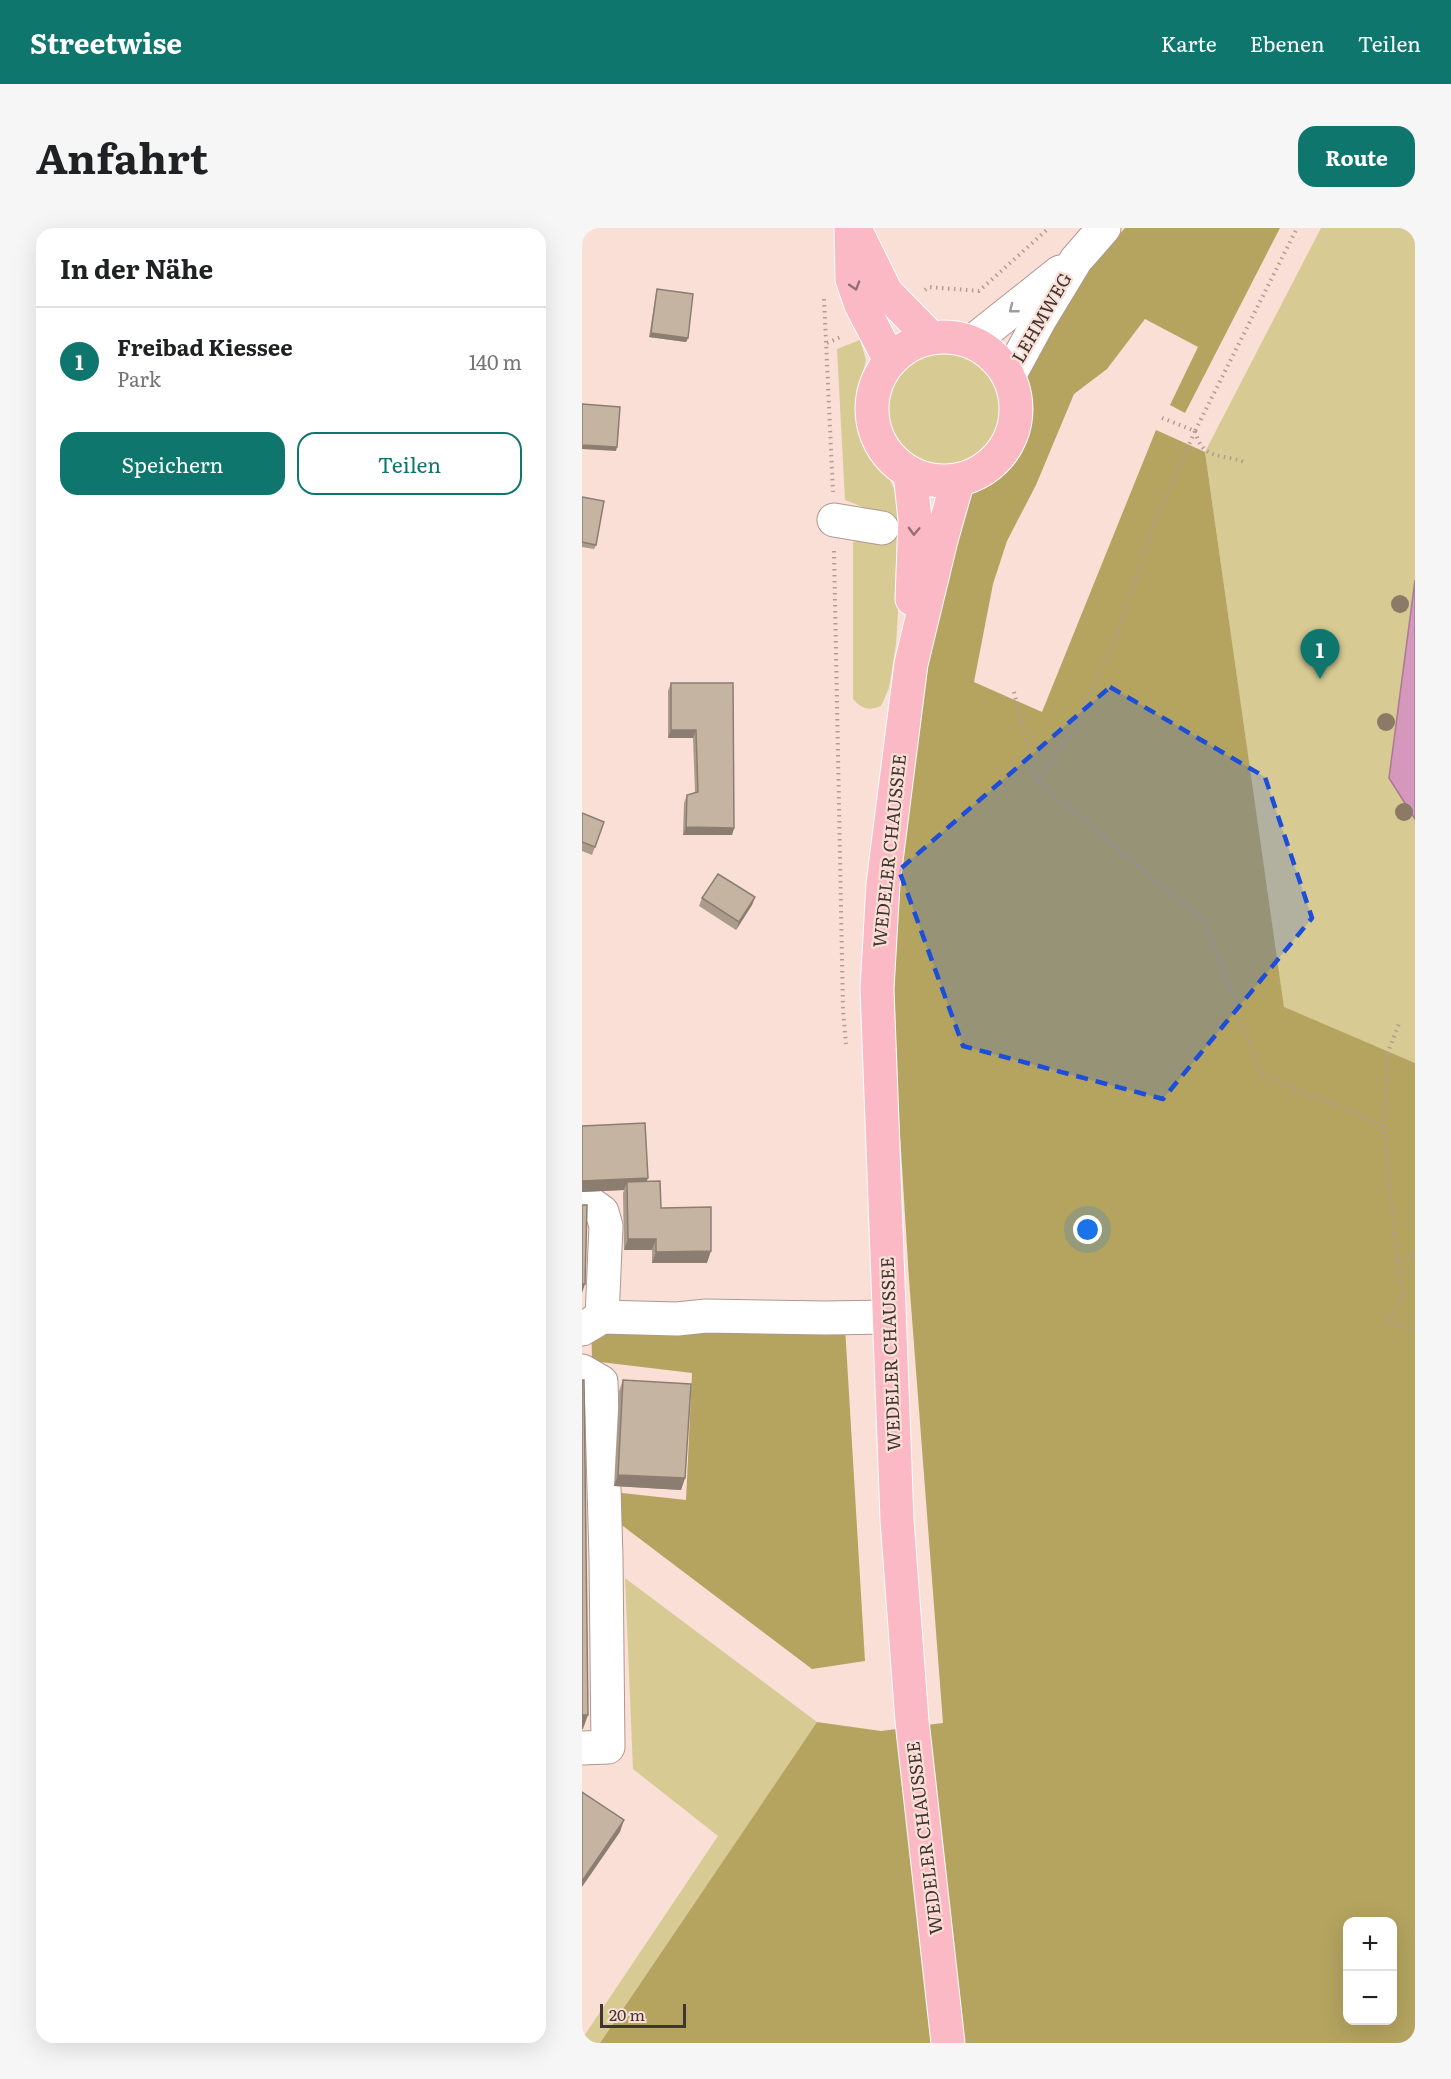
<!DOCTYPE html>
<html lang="de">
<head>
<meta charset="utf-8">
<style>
	body { margin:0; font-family:Literata,serif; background:#f6f6f6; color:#202124 }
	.controls { position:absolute; right:18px; bottom:18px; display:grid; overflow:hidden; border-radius:12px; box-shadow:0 6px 24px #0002 }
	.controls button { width:54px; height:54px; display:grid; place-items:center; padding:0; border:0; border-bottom:2px solid #e0e0e0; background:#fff; color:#202124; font:30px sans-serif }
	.scale { position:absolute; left:18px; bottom:15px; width:86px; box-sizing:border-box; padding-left:6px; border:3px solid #403532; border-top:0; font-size:16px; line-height:21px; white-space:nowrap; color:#403532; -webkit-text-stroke:4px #fadfd6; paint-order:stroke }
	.you { position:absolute; left:506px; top:1002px; width:21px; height:21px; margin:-15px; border:4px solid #fff; border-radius:50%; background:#1a73e8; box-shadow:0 0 0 9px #1a73e833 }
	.badge { display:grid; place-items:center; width:39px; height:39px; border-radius:50%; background:#0f766e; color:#fff; font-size:20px; font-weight:700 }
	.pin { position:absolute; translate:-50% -50px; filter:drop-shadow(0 2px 3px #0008) }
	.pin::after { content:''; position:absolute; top:32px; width:21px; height:18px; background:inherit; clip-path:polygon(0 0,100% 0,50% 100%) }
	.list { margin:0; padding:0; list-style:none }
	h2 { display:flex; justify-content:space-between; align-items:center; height:78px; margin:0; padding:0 24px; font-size:26px }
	h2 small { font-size:20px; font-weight:400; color:#757577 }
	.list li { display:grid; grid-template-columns:39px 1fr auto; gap:18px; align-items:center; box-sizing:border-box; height:108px; padding:0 24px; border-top:2px solid #e0e0e0 }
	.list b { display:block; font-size:22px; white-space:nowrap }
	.list p { margin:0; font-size:20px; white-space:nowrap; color:#757577 }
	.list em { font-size:20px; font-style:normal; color:#757577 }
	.actions { display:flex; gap:12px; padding:18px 24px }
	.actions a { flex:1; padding:14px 0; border:2px solid #0f766e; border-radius:18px; text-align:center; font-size:21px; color:#0f766e }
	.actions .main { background:#0f766e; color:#fff }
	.map { position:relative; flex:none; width:833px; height:1815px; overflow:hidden; border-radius:18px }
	header { display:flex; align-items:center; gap:36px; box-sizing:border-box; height:84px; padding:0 30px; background:#0f766e; color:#fff }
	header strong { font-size:28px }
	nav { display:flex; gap:33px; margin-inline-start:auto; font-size:21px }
	.intro { display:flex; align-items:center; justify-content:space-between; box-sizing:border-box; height:144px; padding:0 36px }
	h1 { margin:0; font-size:42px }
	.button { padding:15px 27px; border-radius:18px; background:#0f766e; color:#fff; font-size:21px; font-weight:700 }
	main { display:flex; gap:36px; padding:0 36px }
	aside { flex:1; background:#fff; border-radius:18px; box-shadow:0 6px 24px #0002 }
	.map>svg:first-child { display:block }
</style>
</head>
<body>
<header>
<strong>Streetwise</strong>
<nav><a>Karte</a><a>Ebenen</a><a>Teilen</a></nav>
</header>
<div class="intro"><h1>Anfahrt</h1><a class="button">Route</a></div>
<main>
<aside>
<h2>In der Nähe<small></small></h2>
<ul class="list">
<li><span class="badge">1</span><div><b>Freibad Kiessee</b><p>Park</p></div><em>140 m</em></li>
</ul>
<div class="actions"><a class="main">Speichern</a><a>Teilen</a></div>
</aside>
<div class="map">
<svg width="833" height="1815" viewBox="0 0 833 1815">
	<rect width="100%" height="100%" fill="#fadfd6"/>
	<g fill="#d7ca93">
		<polygon points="739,0 833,0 833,352 807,550 833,591 833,835 702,780 623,224"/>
		<path d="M278,112L284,132L275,170L276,192L284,213L309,254L317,273L321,306L314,416L307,460L299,478C286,483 280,481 271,471V314L307,303L306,289L263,272L255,121Z"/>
		<circle cx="362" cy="181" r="57"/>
		<polygon points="43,1350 235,1494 18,1815 0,1815 0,1811 136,1608 51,1541"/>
	</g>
	<g fill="#b4a460" fill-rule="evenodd">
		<path d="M543,0H698L603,185L588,177L616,119L563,91L525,141L492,166L454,257L425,313L411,356L392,454L460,484L574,202L623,224L702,779L833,835V1815H18L235,1494L299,1503L361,1495L327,1051L310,779L323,588L352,393L381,278C385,273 388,267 392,263C408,248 428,241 438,220C443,209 448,196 447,184C447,173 442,159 445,148C460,96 508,40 543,0ZM766,1694H810V1792H766Z"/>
		<polygon points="262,1082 283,1433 230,1441 29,1289 31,1264 104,1272 110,1145 10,1133 9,1084"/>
	</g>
	<polygon fill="#d697bd" stroke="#a97a93" stroke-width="1.5" points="833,352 833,591 807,550"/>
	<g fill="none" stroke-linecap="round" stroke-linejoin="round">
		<g stroke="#b0978f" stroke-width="35">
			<g id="minor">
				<polyline points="390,114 478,44"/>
				<polyline points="427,148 457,93 494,32 522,0"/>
				<polyline points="252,292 300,300"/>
				<polyline points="0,976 9,976 20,984 24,998 20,1089 0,1101"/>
				<polyline points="20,1089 95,1091 124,1088 244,1090 307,1089"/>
				<polyline points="0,1143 19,1154 24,1330 26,1519 0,1520"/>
			</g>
		</g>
		<g stroke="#fff" stroke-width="35">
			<g id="major">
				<polyline points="269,0 270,51 279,77 308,132"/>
				<polyline points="273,1 304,64 348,109"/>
				<circle cx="362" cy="181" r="72"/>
				<polyline points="328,245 333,291 330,371"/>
				<polyline points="366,1815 330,1493 315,1292 295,761 301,656 329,436 359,312 376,252"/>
			</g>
		</g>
		<g stroke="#b29d96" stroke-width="4" stroke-dasharray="1.5 4.5" stroke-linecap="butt">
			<polyline points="343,62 347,59 397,63 467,0"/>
			<polyline points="242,71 251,264"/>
			<polyline points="245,115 261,108"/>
			<polyline points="580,190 613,203 715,0"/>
			<path d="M613,203C621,233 638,225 662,234"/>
			<polyline points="252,323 261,782 264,816"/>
			<polyline points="432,464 455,553 623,693 679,846 802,898 815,1035 822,1065 805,1094 833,1102"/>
			<polyline points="455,553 490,504 533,412 570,300 613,203"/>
			<polyline points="802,898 806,824 818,793"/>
			<polyline points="815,1035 833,1025"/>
		</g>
		<use href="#minor" stroke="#fff" stroke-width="33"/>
		<use href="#major" stroke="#fab9c4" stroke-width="33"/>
	</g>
	<g fill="#8b7b66">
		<circle cx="818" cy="376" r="9"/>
		<circle cx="804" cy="494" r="9"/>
		<circle cx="822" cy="584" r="9"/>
	</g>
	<g fill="#aa9b8b">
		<polygon points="75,61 106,110 104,114 67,109 74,65"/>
		<polygon points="0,269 14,317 12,321 0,319"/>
		<polygon points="89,455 151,455 152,600 150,607 101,607 102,575 105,567 113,564 111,510 86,510 86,463"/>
		<polygon points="0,585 22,594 10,627 0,623"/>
		<polygon points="173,669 170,677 154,702 117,678 120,670"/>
		<polygon points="0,898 66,950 64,953 79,980 125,1035 70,1035 70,1022 42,1022 41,965 42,962 0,964"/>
		<polygon points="41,1152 103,1250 99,1262 32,1258 37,1163"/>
	</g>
	<g fill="#8b7e71">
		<polygon points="69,105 106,110 104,114 67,109"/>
		<polygon points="0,217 35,219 34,223 0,221"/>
		<polygon points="89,502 114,502 111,510 86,510"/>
		<polygon points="104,599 152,600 150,607 101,607"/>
		<polygon points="173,669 170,677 154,702 157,694"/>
		<polygon points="66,950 62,961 45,954 42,962 0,964 0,953"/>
		<polygon points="46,1011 74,1011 70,1022 42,1022"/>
		<polygon points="129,1023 125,1035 70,1035 74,1024"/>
		<polygon points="0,1056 3,1056 0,1065"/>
		<polygon points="36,1247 103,1250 99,1262 32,1258"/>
		<polygon points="0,1487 6,1487 1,1501 0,1501"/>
		<polygon points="42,1592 38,1604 0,1659 0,1653"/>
	</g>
	<g fill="#c6b4a2" stroke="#8b7e71" stroke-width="1.5">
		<polygon points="75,61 111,66 106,110 69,105"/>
		<polygon points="0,176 38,179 35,219 0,217"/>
		<polygon points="0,269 22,273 14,317 0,314"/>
		<polygon points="89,455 151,455 152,600 104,599 105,567 116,564 114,502 89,502"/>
		<polygon points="0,585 22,594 13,619 0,614"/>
		<polygon points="136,646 173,669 157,694 120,670"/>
		<polygon points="63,895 66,950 0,953 0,898"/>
		<polygon points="78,953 79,980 129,979 129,1023 74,1024 74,1011 46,1011 45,954"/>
		<polygon points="0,977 5,977 3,1056 0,1056"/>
		<polygon points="0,1152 2,1152 6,1487 0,1487"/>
		<polygon points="41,1152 109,1156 103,1250 36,1247"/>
		<polygon points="0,1564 42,1592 0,1653"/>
	</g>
	<defs><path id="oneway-chevron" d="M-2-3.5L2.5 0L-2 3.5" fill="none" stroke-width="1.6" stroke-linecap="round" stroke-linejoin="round" transform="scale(1.5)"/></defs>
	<g stroke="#947074">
		<use href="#oneway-chevron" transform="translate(273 58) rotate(73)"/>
		<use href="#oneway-chevron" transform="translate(332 303) rotate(92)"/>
	</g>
	<use stroke="#a09a98" href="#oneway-chevron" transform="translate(431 81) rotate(142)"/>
	<path fill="#1d4ed8" fill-opacity="0.2" stroke="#1d4ed8" stroke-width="4.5" stroke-dasharray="12 8" stroke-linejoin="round" d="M528,459L683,549L730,690L581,871L381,818L317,642Z"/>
	<g text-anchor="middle" stroke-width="4.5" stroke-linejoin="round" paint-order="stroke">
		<g font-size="18" fill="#403532" stroke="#fadfd6">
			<text transform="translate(460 90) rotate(-60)" y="6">LEHMWEG</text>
			<text transform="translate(308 623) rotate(-84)" y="6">WEDELER CHAUSSEE</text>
			<text transform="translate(309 1126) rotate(-92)" y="6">WEDELER CHAUSSEE</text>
			<text transform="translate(343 1610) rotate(-97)" y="6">WEDELER CHAUSSEE</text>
		</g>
	</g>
</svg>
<div class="controls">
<button>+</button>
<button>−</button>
</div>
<div class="scale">20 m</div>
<div class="you"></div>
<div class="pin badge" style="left:738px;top:451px">1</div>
</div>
</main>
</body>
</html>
